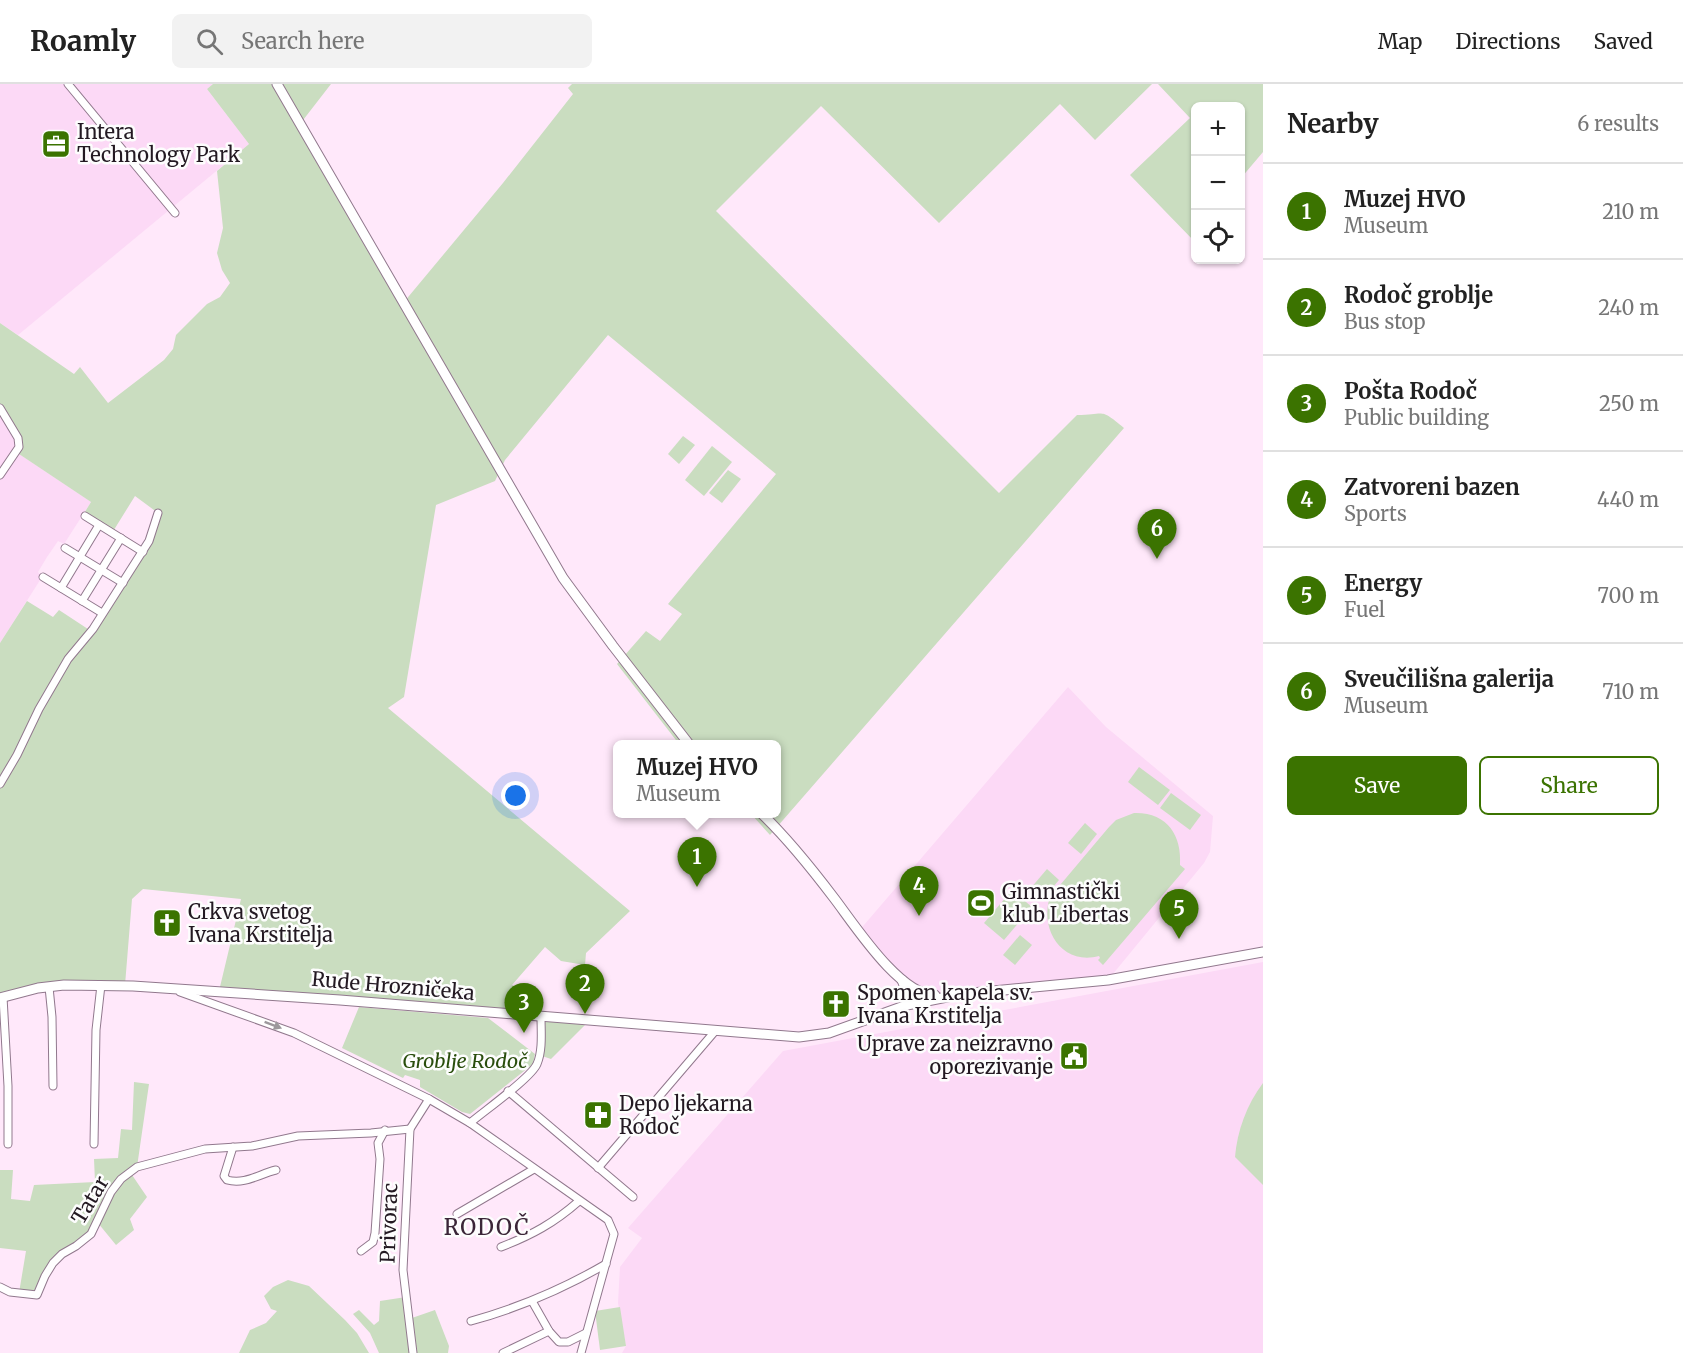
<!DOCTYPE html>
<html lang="en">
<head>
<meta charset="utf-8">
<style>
	body { margin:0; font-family:Merriweather,serif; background:#f2f2f2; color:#222 }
	.controls { position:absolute; right:18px; top:18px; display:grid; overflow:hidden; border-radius:9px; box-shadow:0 2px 4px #0004 }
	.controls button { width:54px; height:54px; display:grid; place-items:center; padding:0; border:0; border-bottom:2px solid #e0e0e0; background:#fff; color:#222; font:30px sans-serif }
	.you { position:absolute; left:516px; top:712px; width:21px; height:21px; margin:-15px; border:4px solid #fff; border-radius:50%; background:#1a73e8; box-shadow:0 0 0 9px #1a73e833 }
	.badge { display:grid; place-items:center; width:39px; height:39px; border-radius:50%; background:#3b7300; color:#fff; font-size:20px; font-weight:700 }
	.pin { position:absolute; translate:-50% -50px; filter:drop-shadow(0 2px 3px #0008) }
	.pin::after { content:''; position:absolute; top:32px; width:21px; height:18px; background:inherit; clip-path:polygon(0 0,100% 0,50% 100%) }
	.popup { position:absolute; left:613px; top:656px; width:168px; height:78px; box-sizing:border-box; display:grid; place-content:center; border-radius:9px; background:#fff; filter:drop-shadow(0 2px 4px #0005); font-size:20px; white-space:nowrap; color:#767676 }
	.popup b { font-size:22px; color:#222 }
	.popup::after { content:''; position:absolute; left:50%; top:100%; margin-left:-12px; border:12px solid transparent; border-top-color:#fff }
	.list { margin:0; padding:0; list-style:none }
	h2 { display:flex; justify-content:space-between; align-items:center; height:78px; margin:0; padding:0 24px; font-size:26px }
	h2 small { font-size:20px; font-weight:400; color:#767676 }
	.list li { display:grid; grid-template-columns:39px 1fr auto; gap:18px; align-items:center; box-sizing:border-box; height:96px; padding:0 24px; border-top:2px solid #e0e0e0 }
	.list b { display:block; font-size:22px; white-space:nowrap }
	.list p { margin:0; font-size:20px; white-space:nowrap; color:#767676 }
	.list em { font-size:20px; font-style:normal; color:#767676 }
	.actions { display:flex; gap:12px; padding:18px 24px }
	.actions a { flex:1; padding:14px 0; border:2px solid #3b7300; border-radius:9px; text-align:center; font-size:21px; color:#3b7300 }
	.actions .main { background:#3b7300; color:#fff }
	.icon { flex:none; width:33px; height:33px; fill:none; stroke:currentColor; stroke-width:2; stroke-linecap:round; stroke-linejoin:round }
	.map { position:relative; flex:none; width:1263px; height:1269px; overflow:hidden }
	header { display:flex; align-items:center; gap:36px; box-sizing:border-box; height:84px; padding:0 30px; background:#fff; border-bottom:2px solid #e0e0e0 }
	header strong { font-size:28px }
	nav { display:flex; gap:33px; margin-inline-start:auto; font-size:21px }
	.search { width:420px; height:54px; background:#f2f2f2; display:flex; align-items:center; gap:15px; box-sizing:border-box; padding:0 21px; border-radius:9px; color:#767676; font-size:22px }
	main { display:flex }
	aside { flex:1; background:#fff }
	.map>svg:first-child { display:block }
</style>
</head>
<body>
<header>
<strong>Roamly</strong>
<div class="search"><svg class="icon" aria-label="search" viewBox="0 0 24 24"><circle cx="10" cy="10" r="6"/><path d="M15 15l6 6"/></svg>Search here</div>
<nav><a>Map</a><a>Directions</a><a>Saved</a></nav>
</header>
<main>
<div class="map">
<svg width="1263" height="1269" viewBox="0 0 1263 1269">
	<rect width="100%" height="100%" fill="#ffe8fa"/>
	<g fill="#fcd9f6">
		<polygon points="0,0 213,0 207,5 249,60 18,251 0,239"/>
		<polygon points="0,324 11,340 19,370 91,418 64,460 58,457 47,473 38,488 42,493 0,559"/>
		<polygon points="1068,603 1106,643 1213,732 1210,768 1204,779 1108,896 930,911 920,908 858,848"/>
		<polygon points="1263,878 1263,1269 622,1269 626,1262 618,1219 620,1183 642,1154 628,1144 783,967"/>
	</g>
	<g fill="#caddc0">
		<path d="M213,0H331L300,40L404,218L503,99L573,10L568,4L572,0H1152L1095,56L1060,20L939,139L821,22L716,127L999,409L1077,331C1106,331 1099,323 1124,344L770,751L751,730H777V660H679L617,580L646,547L660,557L682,530L668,520L776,390L608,251L505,376L495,397L436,421L404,613L388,624L630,827L586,869L585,881L561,877L545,863L512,901L519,904L518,931L219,907L241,815L143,805L132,815L125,901L101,900L0,913V559L27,517L53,533L59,526L91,547L143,468L158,429L135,412L112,449L83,431L91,418L19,370L18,354L0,324V239L74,290L80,283L108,319L164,276L173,265L176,251L207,220L220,213L230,199L222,186L217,169L223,144L217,87L249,60L207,5Z"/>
		<polygon points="1158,0 1263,0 1263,68 1241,94 1240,22 1196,22 1195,158 1130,91 1190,34"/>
		<polygon points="683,352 695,361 679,380 668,370"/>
		<polygon points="712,362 732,378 704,412 685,396"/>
		<polygon points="728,386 741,395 722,419 709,409"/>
		<polygon points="1139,683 1170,706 1158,721 1128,698"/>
		<polygon points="1171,709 1201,731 1190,746 1160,724"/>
		<path d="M1134,729C1167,728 1182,751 1180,781L1185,785L1103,881L1098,876L1100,874L1099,872C1062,882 1039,845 1050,813L1109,743L1116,736Z"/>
		<polygon points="1085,739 1097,750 1081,770 1068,759"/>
		<polygon points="1047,785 1059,796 1042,816 1030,805"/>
		<polygon points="1012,806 1032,823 1004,856 984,839"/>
		<polygon points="1020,851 1032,861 1015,881 1003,871"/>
		<polygon points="359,923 488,934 535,970 533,980 470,1030 462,1028 420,1003 420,996 405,991 403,994 342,964"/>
		<polygon points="541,933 583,936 585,941 551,975 539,971"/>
		<polygon points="134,998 149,1000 137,1083 130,1088 147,1113 130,1135 134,1146 116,1161 98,1139 91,1150 62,1170 37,1211 19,1209 26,1167 0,1164 0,1086 13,1086 11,1115 30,1117 34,1101 95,1098 94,1075 118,1074 121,1045 132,1046"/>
		<path d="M1263,999V1101L1235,1073C1237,1047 1247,1020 1263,999Z"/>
		<polygon points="288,1196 309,1202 345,1236 357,1249 369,1269 239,1269 250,1246 266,1239 277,1227 271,1225 264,1212 273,1203"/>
		<polygon points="406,1213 409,1235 435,1226 449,1262 448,1269 379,1269 370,1249 353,1230 359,1226 374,1241 379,1237 380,1217"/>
		<polygon points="620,1223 626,1262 600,1266 595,1227"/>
	</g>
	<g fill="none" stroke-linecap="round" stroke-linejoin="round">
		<g stroke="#91788d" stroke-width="9">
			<g id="minor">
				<polyline points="68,0 175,129"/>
				<polyline points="0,324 18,354 19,363 0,391"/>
				<polyline points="85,432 143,468"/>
				<polyline points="65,464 123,499"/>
				<polyline points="43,493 102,529"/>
				<polyline points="61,504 99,441"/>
				<polyline points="82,517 121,454"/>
				<polyline points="0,700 17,671 39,625 68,575 93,545 149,457 158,429"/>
				<polyline points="49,903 52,933 53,1002"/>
				<polyline points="180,908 294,949 429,1015 470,1039 608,1136 614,1150 581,1269"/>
				<polyline points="3,913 8,1002 8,1060"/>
				<polyline points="508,1007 633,1113"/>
				<path d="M470,1039C484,1027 531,994 537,980C543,966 541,947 541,933"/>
				<polyline points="94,1060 96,946 101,901"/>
				<path d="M233,1063L224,1092L227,1096C245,1101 259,1090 276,1086"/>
				<polyline points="598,1084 716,946"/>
				<polyline points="457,1130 534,1085"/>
				<path d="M501,1163C532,1151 554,1139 579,1117"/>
				<polyline points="361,1167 373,1158 375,1149 380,1075 378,1059 385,1046"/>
				<polyline points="0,1203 10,1208 37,1211 45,1192 53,1179 62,1170 76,1162 91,1150 111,1108 121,1095 137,1083 205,1065 252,1062 298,1052 371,1049 410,1045"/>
				<polyline points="532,1217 549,1247 559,1258 568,1258 586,1249"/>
				<path d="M471,1237C518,1224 563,1205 606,1180"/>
				<polyline points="413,1269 403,1186 410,1045 429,1015"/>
				<polyline points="503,1269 549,1247"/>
			</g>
		</g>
		<g stroke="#91788d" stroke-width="11">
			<g id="tertiary">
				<polyline points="277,0 563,494 613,562 689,660"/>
				<path d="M762,730C788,755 812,785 834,814C854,840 900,912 935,911"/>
				<polyline points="902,896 908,911 907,921"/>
				<polyline points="0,914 38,904 64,901 133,902 340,916 799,953 829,949 907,921 962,910 1108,896 1263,868"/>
				<polyline points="885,931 902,933"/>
			</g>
		</g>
		<use href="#minor" stroke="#fff" stroke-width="7"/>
		<use href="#tertiary" stroke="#fff" stroke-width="9"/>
	</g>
	<defs><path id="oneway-solid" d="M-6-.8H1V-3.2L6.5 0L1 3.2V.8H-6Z" transform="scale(1.5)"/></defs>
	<use fill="#9c989c" href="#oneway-solid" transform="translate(273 941) rotate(21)"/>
	<defs>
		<g id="office-square" transform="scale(1.5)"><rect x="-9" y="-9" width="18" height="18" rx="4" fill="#3b7300" stroke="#fdfdfd"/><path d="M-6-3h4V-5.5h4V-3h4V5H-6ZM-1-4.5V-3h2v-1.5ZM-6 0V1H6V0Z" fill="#fff"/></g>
		<g id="stadium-square" transform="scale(1.5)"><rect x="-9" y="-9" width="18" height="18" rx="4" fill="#3b7300" stroke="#fdfdfd"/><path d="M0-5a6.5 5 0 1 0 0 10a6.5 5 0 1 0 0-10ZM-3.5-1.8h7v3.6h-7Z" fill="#fff"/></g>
		<g id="church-square" transform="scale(1.5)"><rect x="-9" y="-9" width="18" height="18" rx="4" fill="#3b7300" stroke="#fdfdfd"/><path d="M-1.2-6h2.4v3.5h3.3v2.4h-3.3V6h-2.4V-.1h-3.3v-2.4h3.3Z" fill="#fff"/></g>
		<g id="civic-square" transform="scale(1.5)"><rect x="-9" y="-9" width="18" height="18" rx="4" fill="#3b7300" stroke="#fdfdfd"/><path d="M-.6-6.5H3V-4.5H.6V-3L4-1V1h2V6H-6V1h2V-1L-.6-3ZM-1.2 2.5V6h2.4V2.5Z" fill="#fff"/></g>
		<g id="pharmacy-square" transform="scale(1.5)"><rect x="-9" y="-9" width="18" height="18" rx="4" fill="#3b7300" stroke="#fdfdfd"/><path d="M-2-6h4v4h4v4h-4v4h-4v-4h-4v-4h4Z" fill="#fff"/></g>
	</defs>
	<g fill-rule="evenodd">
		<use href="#office-square" x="56" y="60"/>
		<use href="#stadium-square" x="981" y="819"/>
		<use href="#church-square" x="167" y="839"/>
		<use href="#church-square" x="836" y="920"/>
		<use href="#civic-square" x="1074" y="972"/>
		<use href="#pharmacy-square" x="598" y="1031"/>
	</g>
	<g text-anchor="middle" stroke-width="5" stroke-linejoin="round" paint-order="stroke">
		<g font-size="20" fill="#231922" stroke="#fdfdfd" text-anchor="start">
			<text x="77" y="55">Intera<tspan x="77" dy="23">Technology Park</tspan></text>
			<text x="1002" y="815">Gimnastički<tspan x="1002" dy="23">klub Libertas</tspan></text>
			<text x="188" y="835">Crkva svetog<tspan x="188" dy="23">Ivana Krstitelja</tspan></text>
			<text x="857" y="916">Spomen kapela sv.<tspan x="857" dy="23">Ivana Krstitelja</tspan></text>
			<text x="1053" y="967" text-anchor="end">Uprave za neizravno<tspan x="1053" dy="23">oporezivanje</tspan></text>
			<text x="619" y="1027">Depo ljekarna<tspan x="619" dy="23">Rodoč</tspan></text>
		</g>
		<g font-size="20" fill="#231922" stroke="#fdfdfd">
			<text transform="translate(393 902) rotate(5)" y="7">Rude Hrozničeka</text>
			<text transform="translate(90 1116) rotate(-59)" y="7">Tatar</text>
			<text transform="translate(389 1139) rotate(-88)" y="7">Privorac</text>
		</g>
		<g font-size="20" font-style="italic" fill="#2a4e0d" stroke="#fdfdfd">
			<text x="465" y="984">Groblje Rodoč</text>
		</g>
		<g font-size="22" letter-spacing="1.5" fill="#3b2638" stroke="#fdfdfd">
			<text x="487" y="1151">RODOČ</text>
		</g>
	</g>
</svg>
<div class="controls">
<button>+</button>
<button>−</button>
<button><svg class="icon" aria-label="locate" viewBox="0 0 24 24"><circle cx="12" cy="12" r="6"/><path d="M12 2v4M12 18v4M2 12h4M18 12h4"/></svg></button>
</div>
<div class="you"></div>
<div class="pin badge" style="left:697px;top:803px">1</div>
<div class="popup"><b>Muzej HVO</b>Museum</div>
<div class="pin badge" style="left:585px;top:930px">2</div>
<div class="pin badge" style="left:524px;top:949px">3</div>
<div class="pin badge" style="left:919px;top:832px">4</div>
<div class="pin badge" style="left:1179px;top:855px">5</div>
<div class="pin badge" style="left:1157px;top:475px">6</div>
</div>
<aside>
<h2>Nearby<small>6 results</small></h2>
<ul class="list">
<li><span class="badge">1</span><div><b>Muzej HVO</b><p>Museum</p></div><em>210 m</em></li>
<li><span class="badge">2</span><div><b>Rodoč groblje</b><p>Bus stop</p></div><em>240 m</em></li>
<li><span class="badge">3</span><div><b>Pošta Rodoč</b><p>Public building</p></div><em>250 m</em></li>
<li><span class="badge">4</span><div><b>Zatvoreni bazen</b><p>Sports</p></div><em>440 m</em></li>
<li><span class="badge">5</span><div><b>Energy</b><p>Fuel</p></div><em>700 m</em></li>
<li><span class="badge">6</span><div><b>Sveučilišna galerija</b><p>Museum</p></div><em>710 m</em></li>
</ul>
<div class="actions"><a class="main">Save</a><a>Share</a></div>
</aside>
</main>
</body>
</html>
